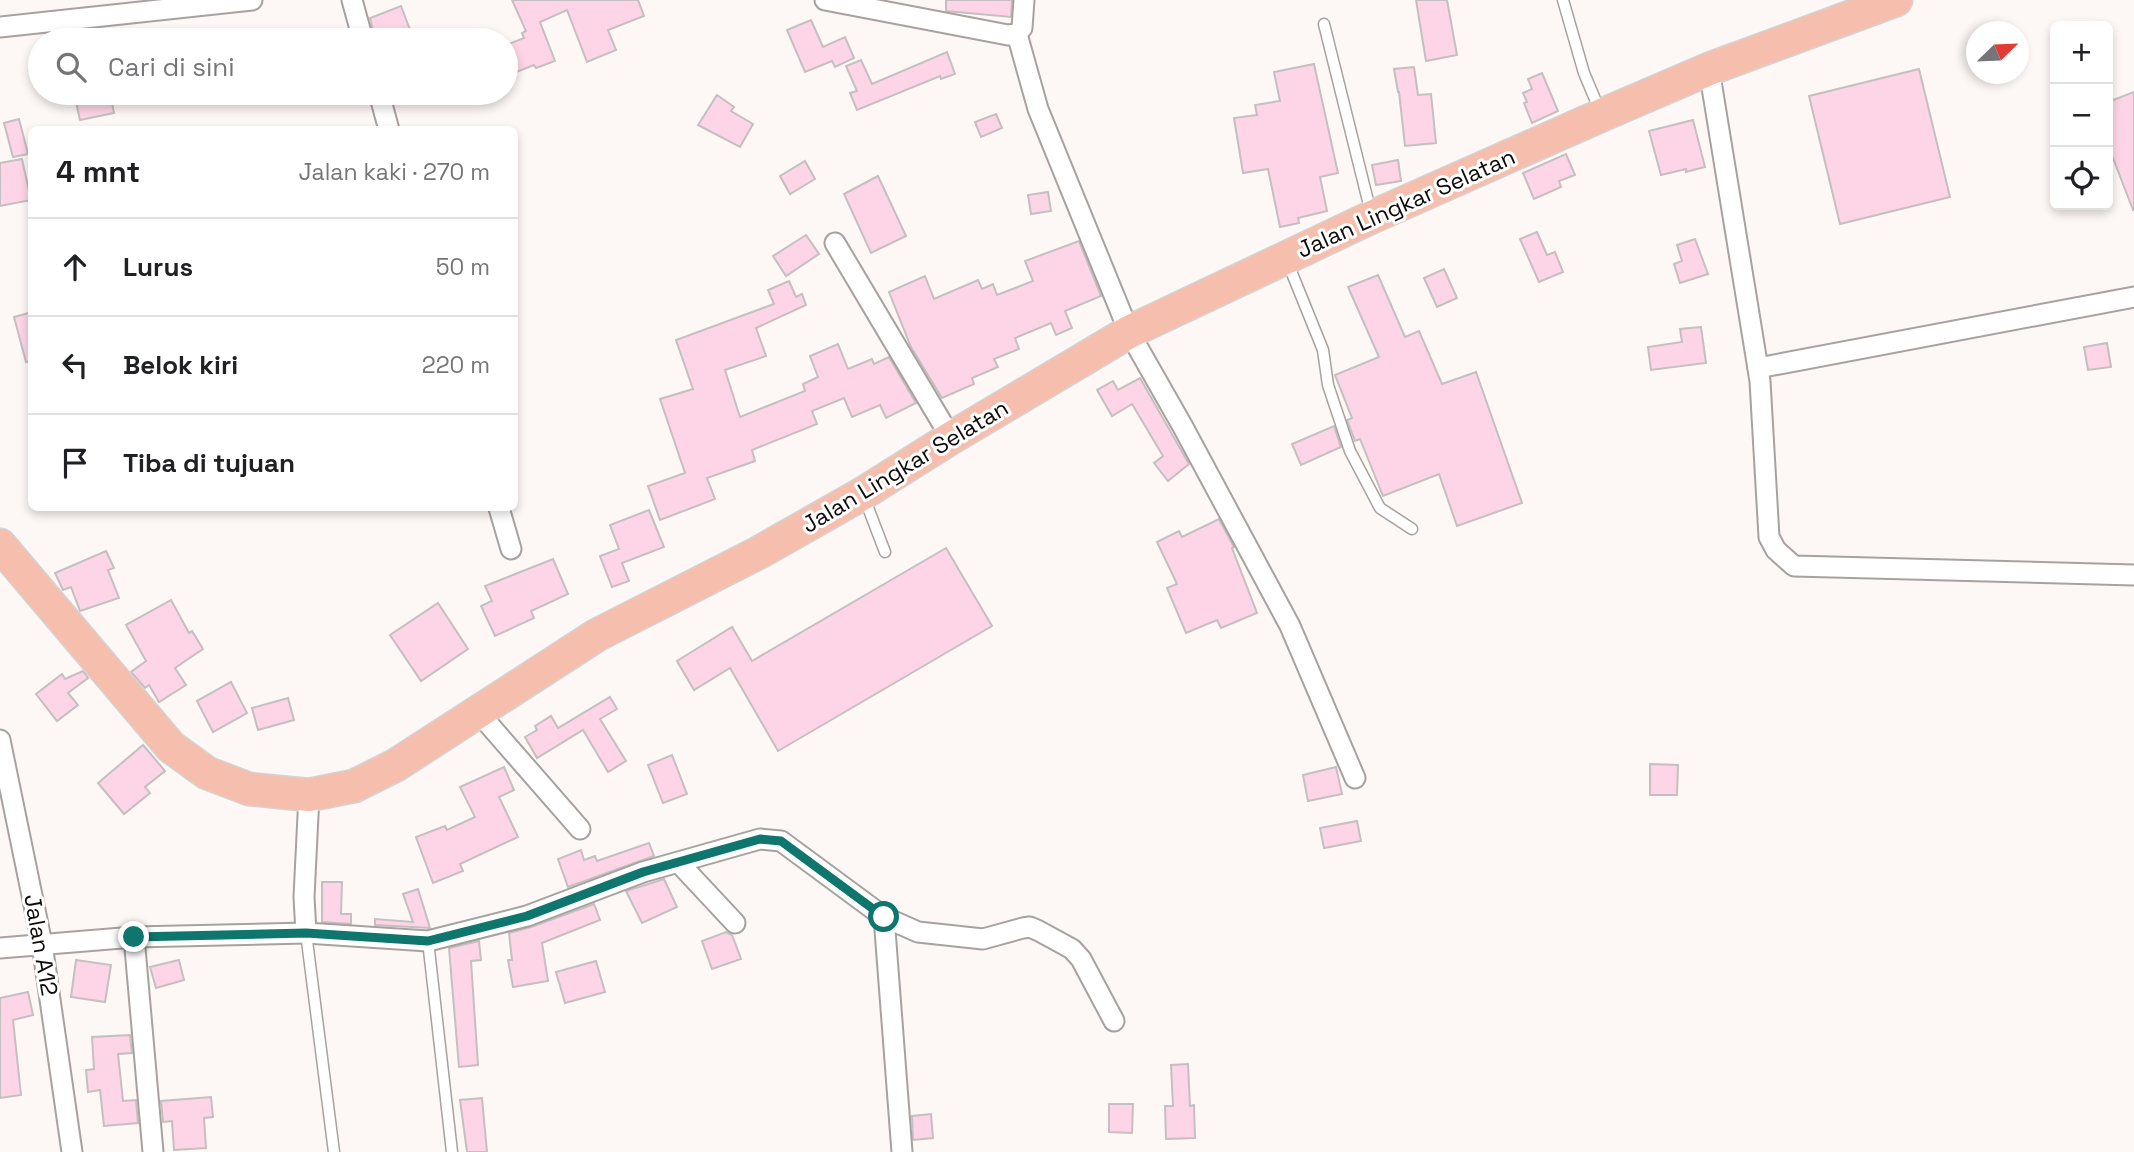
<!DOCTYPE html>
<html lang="id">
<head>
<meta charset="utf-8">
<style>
	body { margin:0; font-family:"Space Grotesk",sans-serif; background:#f6f6f6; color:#202124 }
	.controls { position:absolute; right:21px; top:21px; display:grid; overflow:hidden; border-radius:10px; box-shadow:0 4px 10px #0003 }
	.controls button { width:63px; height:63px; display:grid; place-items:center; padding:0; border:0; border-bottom:2px solid #e0e0e0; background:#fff; color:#202124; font:35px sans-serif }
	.compass { position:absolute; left:1966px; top:21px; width:63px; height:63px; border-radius:50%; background:#fff; box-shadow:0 4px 10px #0003; rotate:67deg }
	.stop { position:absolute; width:21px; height:21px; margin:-16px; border:5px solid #0f766e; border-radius:50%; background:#fff }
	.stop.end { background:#0f766e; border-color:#fff; box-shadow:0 2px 7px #0008 }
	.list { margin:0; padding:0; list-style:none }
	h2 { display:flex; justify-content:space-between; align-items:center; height:91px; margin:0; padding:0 28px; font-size:30px }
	h2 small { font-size:23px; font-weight:400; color:#757577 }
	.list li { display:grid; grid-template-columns:46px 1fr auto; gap:21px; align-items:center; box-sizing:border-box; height:98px; padding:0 28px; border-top:2px solid #e0e0e0 }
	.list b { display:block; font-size:26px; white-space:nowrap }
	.list em { font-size:23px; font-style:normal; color:#757577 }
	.icon { flex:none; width:38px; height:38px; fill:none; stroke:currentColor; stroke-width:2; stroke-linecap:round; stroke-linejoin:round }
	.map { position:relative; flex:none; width:2134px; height:1152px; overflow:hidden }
	.search { position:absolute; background:#fff; box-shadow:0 4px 10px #0003; left:28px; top:28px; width:490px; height:77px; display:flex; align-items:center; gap:18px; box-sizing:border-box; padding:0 24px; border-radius:38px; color:#757577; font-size:26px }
	.panel { position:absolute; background:#fff; box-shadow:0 4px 10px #0003; left:28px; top:126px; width:490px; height:385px; border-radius:10px }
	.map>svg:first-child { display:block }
</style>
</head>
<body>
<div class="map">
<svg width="2134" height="1152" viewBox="0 0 2134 1152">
	<rect width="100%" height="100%" fill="#fdf8f5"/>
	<g fill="#fdd5e6" stroke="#c5bfc1" stroke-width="2">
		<polygon points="512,0 638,0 644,16 608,30 616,50 587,62 567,10 540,22 555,61 536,68 534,65 506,76 506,45 524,38 522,33 526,31"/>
		<polygon points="946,0 1012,0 1011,17 946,11"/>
		<polygon points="1416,0 1447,0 1457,55 1426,61"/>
		<polygon points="401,6 414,40 375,40 370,18"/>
		<polygon points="811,20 823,47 845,37 854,58 835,67 832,61 805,72 787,30"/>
		<polygon points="947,52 955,74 941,79 940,76 857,110 850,93 857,91 846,66 861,60 872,84"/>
		<polygon points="1314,64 1338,173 1320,177 1327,211 1298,218 1299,223 1280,227 1268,169 1243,173 1234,118 1257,115 1255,105 1280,101 1274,72"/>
		<polygon points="1414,67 1418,95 1431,94 1436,143 1405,146 1399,92 1398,92 1394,69"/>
		<polygon points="1919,69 1950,197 1840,224 1809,96"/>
		<polygon points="1542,73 1558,111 1532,123 1524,103 1527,102 1523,93 1532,89 1528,79"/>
		<polygon points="2134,92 2134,209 2133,210 2108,145 2108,102"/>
		<polygon points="74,93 110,93 114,113 80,120"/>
		<polygon points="717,95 734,107 731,111 753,124 740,147 698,125"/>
		<polygon points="996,114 1002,128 981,137 975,122"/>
		<polygon points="19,119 28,154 13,157 4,123"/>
		<polygon points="1693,120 1705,167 1686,172 1686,169 1661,175 1649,131"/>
		<polygon points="1566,154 1575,175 1559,181 1561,187 1534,199 1523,173"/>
		<polygon points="22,159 31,200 0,206 0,163"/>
		<polygon points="1398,160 1401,181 1376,185 1372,165"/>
		<polygon points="805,161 815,179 790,194 780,176"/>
		<polygon points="878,176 906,236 871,253 844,194"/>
		<polygon points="1048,192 1051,211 1031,214 1028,195"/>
		<polygon points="1537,232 1547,255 1555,252 1563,272 1539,282 1520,239"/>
		<polygon points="806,235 819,254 786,276 773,256"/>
		<polygon points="1695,239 1708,274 1680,283 1674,264 1682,261 1677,245"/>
		<polygon points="1079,241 1101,296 1065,311 1072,328 1056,335 1051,323 1015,338 1019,349 994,359 998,367 972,378 974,384 942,398 911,347 889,292 925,276 934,299 978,280 982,289 993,284 997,295 1033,281 1025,261"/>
		<polygon points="1444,269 1457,298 1437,307 1424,278"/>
		<polygon points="1378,275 1405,337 1419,331 1442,384 1476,372 1522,503 1457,526 1439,474 1383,496 1360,439 1355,441 1347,420 1352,418 1335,375 1379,357 1348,287"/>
		<polygon points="789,281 796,297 802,294 806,305 756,328 766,356 725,370 740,417 805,391 803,384 818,377 810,356 838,344 848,369 872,359 874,364 889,357 916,403 886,418 880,405 852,417 844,398 812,411 817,424 752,450 755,461 707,478 715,499 660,520 648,486 685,473 660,399 693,389 676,340 774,304 768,290"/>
		<polygon points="32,312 32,361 26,362 14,317"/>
		<polygon points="1701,327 1706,363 1651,370 1648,347 1682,342 1680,329"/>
		<polygon points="2107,343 2111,367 2088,370 2084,347"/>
		<polygon points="1140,378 1189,464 1168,481 1154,463 1163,456 1132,404 1112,416 1097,390 1113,381 1118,390"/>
		<polygon points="1334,426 1341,447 1301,465 1292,444"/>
		<polygon points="649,510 664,547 622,563 629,581 612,587 600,556 619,549 610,525"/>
		<polygon points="1219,519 1234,547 1232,548 1257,613 1221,628 1217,620 1186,633 1167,588 1177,584 1157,542 1179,531 1182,537"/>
		<polygon points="946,548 992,626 778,751 730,668 694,690 677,661 732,627 752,661"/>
		<polygon points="106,551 114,568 108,570 119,598 80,611 71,587 63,590 55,573"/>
		<polygon points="553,559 568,594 531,611 534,618 495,636 481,606 492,601 485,586"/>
		<polygon points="171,600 189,633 192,631 203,649 175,668 186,685 159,702 149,685 145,688 131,672 146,661 126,625"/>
		<polygon points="438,603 468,649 421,681 390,635"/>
		<polygon points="83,671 88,678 68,693 78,705 57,721 36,694 62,674 65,679"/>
		<polygon points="231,682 247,713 213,732 197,701"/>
		<polygon points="610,697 617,709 600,719 626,761 608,772 583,730 537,758 525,737 537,730 535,726 551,716 558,728"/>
		<polygon points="288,698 294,720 258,730 252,708"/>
		<polygon points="143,745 165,771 145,787 150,793 124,814 98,783"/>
		<polygon points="672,755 687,794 663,803 648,765"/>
		<polygon points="1650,764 1678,765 1677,795 1650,795"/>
		<polygon points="504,767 514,790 499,797 518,837 460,864 463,871 433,883 416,837 445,826 447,830 475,817 460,787"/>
		<polygon points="1336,767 1342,794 1308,801 1303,775"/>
		<polygon points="1357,821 1361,841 1324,848 1320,828"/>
		<polygon points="649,843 654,856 568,887 558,859 581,850 584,860 595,856 597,861"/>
		<polygon points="664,879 677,907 642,923 626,891"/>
		<polygon points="322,882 342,882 341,914 351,914 351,924 322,922"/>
		<polygon points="418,889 430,928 375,925 375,919 413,922 403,894"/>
		<polygon points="594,904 600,920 542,943 548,981 513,987 508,960 512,960 509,933 531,927"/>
		<polygon points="726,932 732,935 741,959 712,969 702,941"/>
		<polygon points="479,941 481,960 471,961 478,1065 459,1067 449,948"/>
		<polygon points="76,960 111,965 105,1002 71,997"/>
		<polygon points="179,960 184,980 156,988 150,967"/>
		<polygon points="596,961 605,992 565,1003 556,972"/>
		<polygon points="28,992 33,1015 13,1020 21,1095 0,1098 0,998"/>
		<polygon points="130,1035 132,1053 118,1054 123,1101 136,1100 138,1123 104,1126 100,1090 88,1092 86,1070 94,1069 92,1037"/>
		<polygon points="1188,1064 1190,1106 1194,1105 1195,1138 1166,1139 1165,1106 1173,1106 1171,1065"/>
		<polygon points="211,1097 213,1117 204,1118 206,1148 174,1150 172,1121 163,1122 161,1101"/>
		<polygon points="482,1098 487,1152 467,1152 460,1100"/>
		<polygon points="1109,1104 1133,1104 1132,1133 1109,1132"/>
		<polygon points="931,1114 933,1138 913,1140 912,1116"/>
	</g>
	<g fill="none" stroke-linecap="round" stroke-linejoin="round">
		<g stroke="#a7a29f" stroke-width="13">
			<g id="service">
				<polyline points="1563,0 1584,73 1600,111"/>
				<polyline points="1324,24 1371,213"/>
				<polyline points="1287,261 1323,350 1328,385 1350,451 1380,508 1412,529"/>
				<polyline points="864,497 885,552"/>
				<polyline points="306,933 334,1152"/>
				<polyline points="428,941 452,1152"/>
			</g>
		</g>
		<g stroke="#a7a29f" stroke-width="23">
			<g id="minor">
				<polyline points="352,0 363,40"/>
				<polyline points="825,0 1008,35 1017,34"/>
				<polyline points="1024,0 1022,28 1017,34 1038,109 1129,332 1183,427 1290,626 1355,778"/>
				<polyline points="0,27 252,0"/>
				<polyline points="1709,69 1760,381 1769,537 1776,550 1794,566 2134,575"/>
				<polyline points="379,93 389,130"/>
				<polyline points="835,243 951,438"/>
				<polyline points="1758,368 2134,297"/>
				<polyline points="499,508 511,549"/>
				<polyline points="478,712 580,829"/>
				<polyline points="0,740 42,944 72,1152"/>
				<polyline points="309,795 304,897 306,933 428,941 527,916 643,872 760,839 781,841 884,917 918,932 983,939 1023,928 1030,927 1039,931 1072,949 1081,959 1114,1021"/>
				<polyline points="679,863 735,923"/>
				<polyline points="884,917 902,1152"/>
				<polyline points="134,937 153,1152"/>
				<polyline points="0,948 134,937 306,933"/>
			</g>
		</g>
		<g stroke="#d3d3d3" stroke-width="35">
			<polyline id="trunk" points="0,545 171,747 207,773 249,789 309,795 354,786 396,765 597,635 758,553 862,494 951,438 1129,332 1372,217 1602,115 1709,69 1896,0"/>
		</g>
		<use href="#service" stroke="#fff" stroke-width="10"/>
		<use href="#minor" stroke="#fff" stroke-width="19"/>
		<use href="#trunk" stroke="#f6beac" stroke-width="32"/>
	</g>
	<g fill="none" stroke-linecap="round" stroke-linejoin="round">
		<polyline stroke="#0f766e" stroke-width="9" points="134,937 306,933 428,941 527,916 643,872 760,839 781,841 884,917"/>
	</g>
	<g text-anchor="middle" stroke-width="6" stroke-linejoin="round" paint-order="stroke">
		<g font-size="23" fill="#0d0b0a" stroke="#fff">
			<text transform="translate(1406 203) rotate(-24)" y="8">Jalan Lingkar Selatan</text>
			<text transform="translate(905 466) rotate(-31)" y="8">Jalan Lingkar Selatan</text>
			<text transform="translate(41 945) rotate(80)" y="8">Jalan A12</text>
		</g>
	</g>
</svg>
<div class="controls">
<button>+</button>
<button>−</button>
<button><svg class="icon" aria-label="locate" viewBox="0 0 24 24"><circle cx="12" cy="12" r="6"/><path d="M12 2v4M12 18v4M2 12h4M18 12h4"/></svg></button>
</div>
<svg class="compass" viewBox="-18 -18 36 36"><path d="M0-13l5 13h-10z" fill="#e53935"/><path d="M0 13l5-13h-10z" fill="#757577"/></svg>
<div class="stop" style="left:884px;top:917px"></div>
<div class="stop end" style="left:134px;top:937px"></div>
<div class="search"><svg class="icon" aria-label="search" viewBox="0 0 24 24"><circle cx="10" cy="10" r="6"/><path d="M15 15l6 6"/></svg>Cari di sini</div>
<section class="panel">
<h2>4 mnt<small>Jalan kaki · 270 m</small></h2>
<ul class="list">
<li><svg class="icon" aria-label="ahead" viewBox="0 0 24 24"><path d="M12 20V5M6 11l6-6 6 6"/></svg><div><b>Lurus</b></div><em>50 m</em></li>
<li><svg class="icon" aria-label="left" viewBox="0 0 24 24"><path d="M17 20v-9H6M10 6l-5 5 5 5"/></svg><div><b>Belok kiri</b></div><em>220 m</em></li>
<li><svg class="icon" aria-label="arrive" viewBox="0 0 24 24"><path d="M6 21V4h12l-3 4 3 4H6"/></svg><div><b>Tiba di tujuan</b></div></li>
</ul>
</section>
</div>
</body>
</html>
